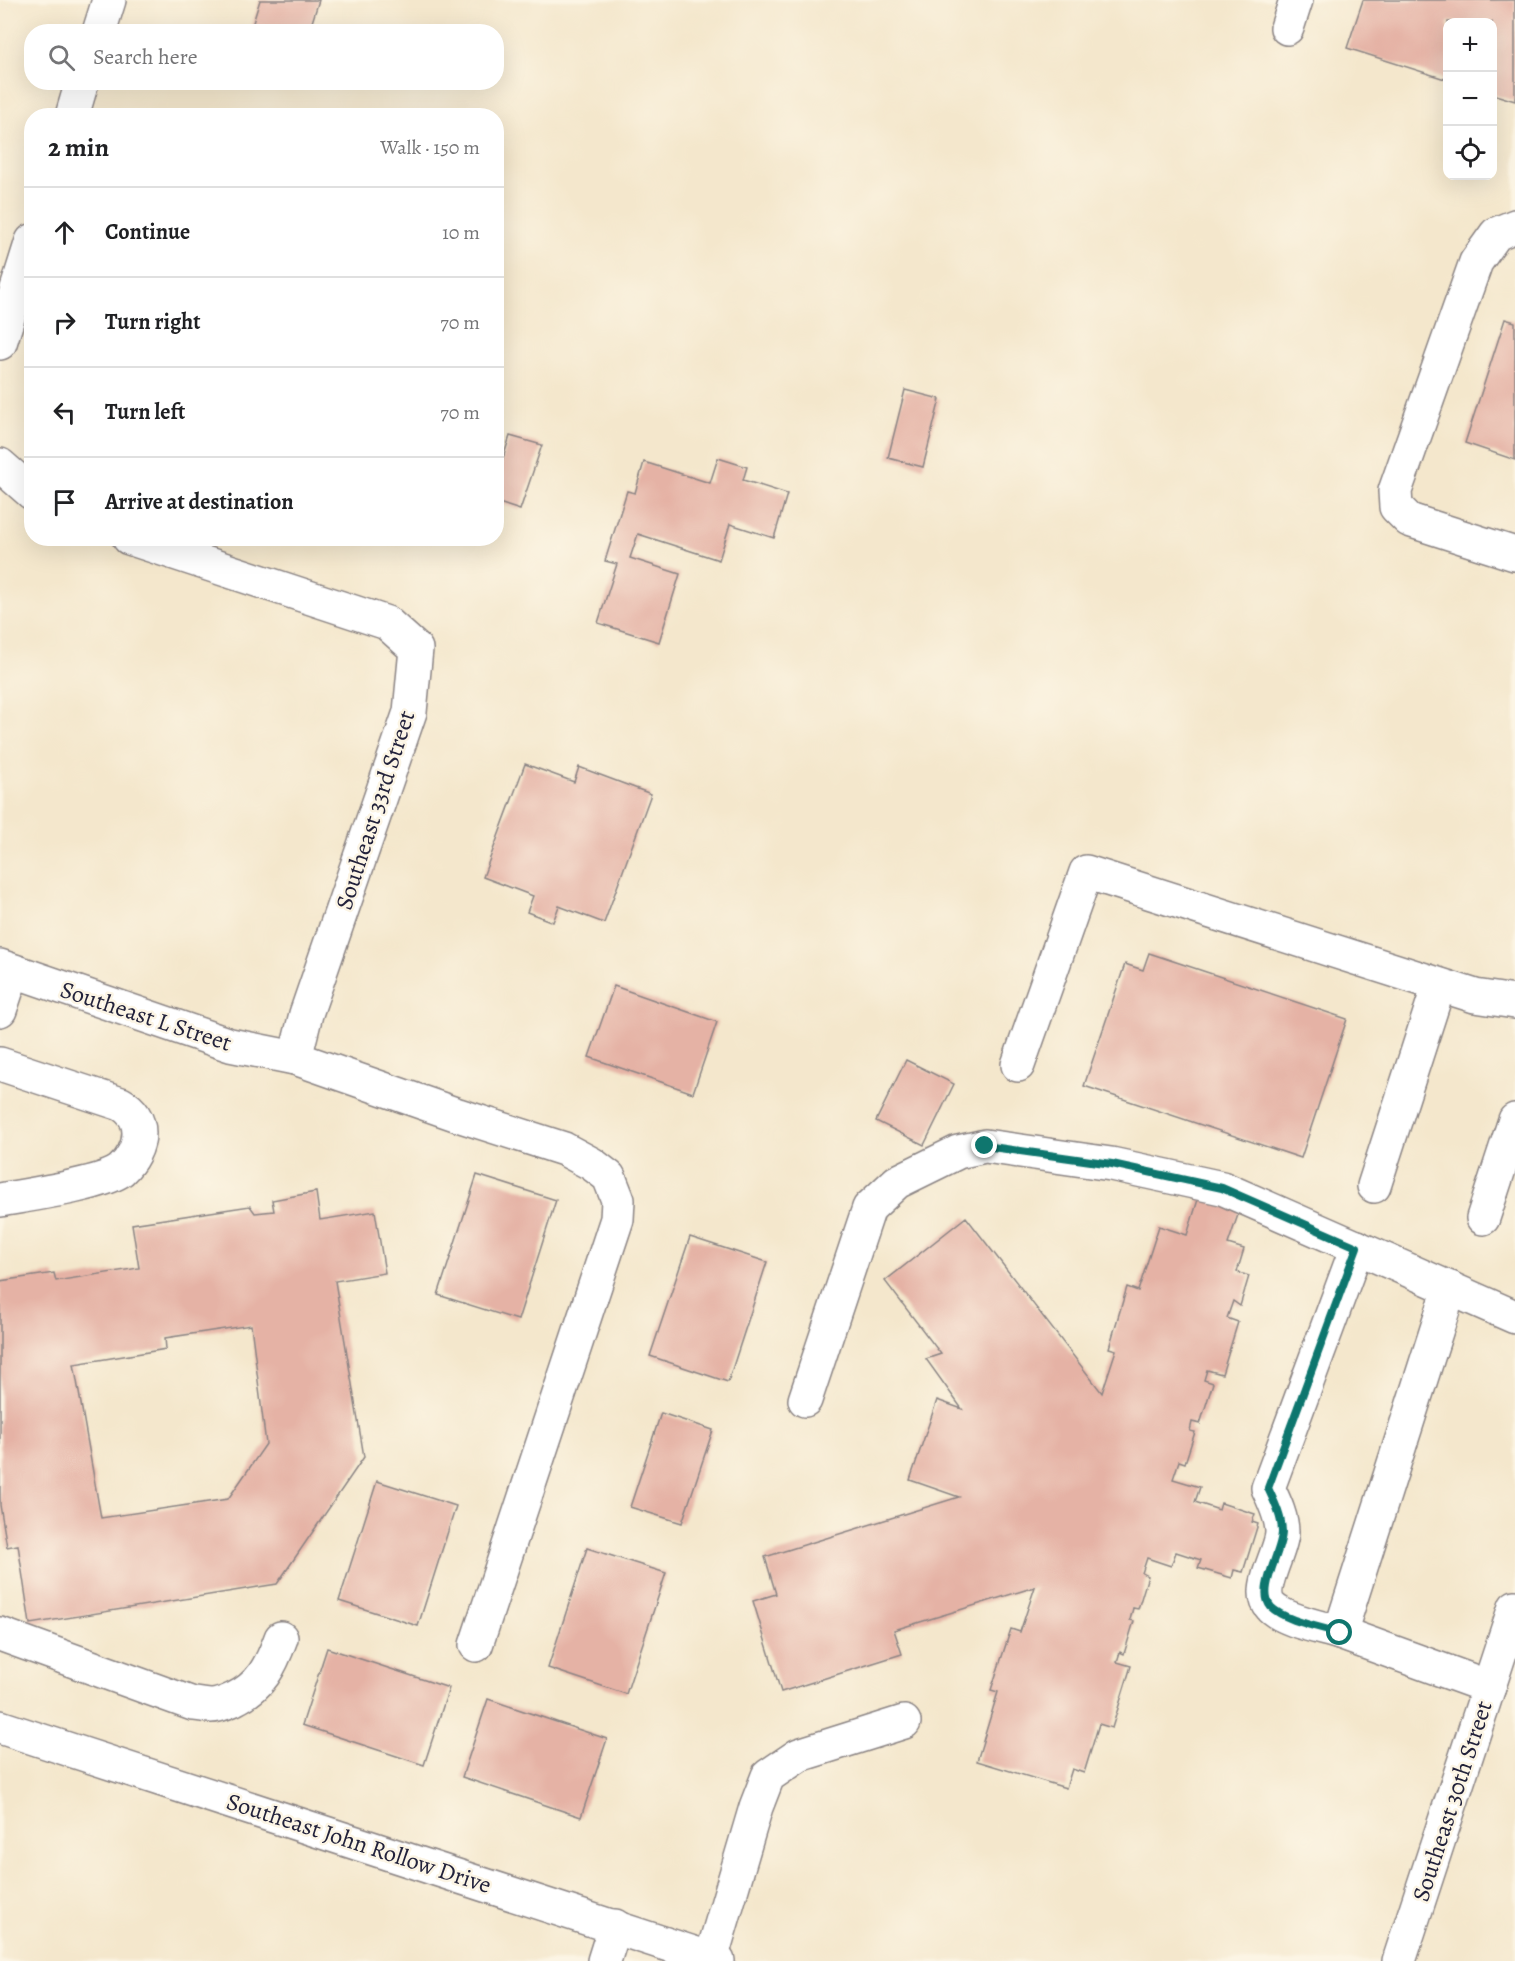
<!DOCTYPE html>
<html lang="en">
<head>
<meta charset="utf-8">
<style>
	body { margin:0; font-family:Alegreya,serif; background:#f2f2f2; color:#202124 }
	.controls { position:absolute; right:18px; top:18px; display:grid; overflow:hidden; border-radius:12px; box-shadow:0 6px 24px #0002 }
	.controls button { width:54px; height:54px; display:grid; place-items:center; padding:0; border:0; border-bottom:2px solid #e0e0e0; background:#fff; color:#202124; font:30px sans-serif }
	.stop { position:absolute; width:18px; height:18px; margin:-14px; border:4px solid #0f766e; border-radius:50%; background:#fff }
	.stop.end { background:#0f766e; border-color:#fff; box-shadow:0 2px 6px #0008 }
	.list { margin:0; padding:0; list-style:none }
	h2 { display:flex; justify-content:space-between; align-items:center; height:78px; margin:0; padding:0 24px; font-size:26px }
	h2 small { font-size:20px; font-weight:400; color:#757577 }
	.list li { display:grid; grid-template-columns:39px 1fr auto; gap:18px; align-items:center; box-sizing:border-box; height:90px; padding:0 24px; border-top:2px solid #e0e0e0 }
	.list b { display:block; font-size:22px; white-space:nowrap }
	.list em { font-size:20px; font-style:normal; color:#757577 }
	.icon { flex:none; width:33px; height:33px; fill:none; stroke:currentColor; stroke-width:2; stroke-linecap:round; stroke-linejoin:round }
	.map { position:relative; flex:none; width:1515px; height:1961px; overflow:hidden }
	.search { position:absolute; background:#fff; box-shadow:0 6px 24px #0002; left:24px; top:24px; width:480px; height:66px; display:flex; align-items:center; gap:15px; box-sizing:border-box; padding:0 21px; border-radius:24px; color:#757577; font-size:22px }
	.panel { position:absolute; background:#fff; box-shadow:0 6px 24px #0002; left:24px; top:108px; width:480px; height:438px; border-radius:24px }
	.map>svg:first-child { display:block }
</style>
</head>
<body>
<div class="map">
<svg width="1515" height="1961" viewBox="0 0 1515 1961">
	<rect width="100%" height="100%" fill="#fcf5e5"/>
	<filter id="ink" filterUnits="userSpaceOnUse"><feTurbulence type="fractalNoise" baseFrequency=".0167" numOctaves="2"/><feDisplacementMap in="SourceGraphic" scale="12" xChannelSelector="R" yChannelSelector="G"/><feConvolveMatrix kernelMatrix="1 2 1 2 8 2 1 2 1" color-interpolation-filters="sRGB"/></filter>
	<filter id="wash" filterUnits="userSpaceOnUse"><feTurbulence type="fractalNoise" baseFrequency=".008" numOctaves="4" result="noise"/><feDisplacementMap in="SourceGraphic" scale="24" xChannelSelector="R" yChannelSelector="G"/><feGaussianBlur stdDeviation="1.35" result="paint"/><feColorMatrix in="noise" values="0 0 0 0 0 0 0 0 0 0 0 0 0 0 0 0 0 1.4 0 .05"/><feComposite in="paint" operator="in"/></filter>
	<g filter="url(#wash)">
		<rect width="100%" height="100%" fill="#f4e7cc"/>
		<g id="blocks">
			<g fill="#e5b2a5" fill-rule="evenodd">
				<polygon points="260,0 319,0 309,32 270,32 252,26"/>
				<polygon points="1363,0 1515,0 1515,101 1492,94 1492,22 1448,22 1448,80 1347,48"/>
				<polygon points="1505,319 1515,322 1515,460 1465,443"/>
				<polygon points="905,390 940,399 923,467 888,458"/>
				<polygon points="510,436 542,445 520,510 496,502 496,480"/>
				<polygon points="718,458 747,467 743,480 787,494 774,538 730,524 719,560 638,534 630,558 680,574 659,642 598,623 617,564 605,561 627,491 635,493 644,462 710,483"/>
				<polygon points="525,764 574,782 579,767 651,794 604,923 559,906 553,922 527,912 533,896 483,877"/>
				<polygon points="1149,953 1347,1019 1301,1158 1084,1086 1125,964 1143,970"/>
				<polygon points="614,986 717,1022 693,1093 589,1057"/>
				<polygon points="906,1060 954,1084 924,1145 876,1121"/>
				<polygon points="477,1175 556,1200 518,1320 438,1295"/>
				<polygon points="1201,1190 1242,1203 1228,1244 1244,1249 1237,1272 1249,1276 1240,1306 1233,1301 1227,1318 1238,1322 1222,1374 1207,1370 1204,1380 1213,1383 1200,1424 1192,1422 1190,1431 1195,1432 1185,1463 1179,1461 1173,1479 1200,1487 1195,1502 1219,1510 1221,1503 1255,1514 1252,1522 1258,1524 1243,1572 1234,1570 1232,1578 1198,1568 1201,1560 1176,1552 1171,1566 1147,1558 1142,1573 1148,1576 1138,1609 1133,1608 1130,1620 1134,1621 1124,1654 1120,1652 1117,1662 1131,1666 1112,1728 1099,1724 1084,1773 1072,1769 1066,1788 977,1761 998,1692 991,1690 1011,1629 1020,1632 1035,1587 894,1630 902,1654 781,1692 753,1601 776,1594 765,1557 959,1497 910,1480 937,1400 962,1409 926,1359 941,1354 885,1281 966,1217 1102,1393 1116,1350 1109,1348 1127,1287 1138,1291 1159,1226 1187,1235"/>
				<path d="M316,1192L320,1220L375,1211L385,1273L335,1281L364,1457L277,1584L30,1624L18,1545L7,1547L0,1505V1281L54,1273L56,1281L139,1268L132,1224L250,1206L255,1213L274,1211L272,1200ZM251,1325L266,1444L228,1499L101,1518L74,1364L166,1349L165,1338Z"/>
				<polygon points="690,1237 767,1262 728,1382 650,1356"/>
				<polygon points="661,1413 713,1430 682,1523 630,1507"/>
				<polygon points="377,1481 456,1506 418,1626 339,1601"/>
				<polygon points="587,1548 666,1573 626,1694 548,1668"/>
				<polygon points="327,1648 449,1688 424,1765 302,1725"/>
				<polygon points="488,1699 607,1739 581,1817 462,1777"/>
			</g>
		</g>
	</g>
	<g filter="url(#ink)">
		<use href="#blocks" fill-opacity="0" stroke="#8b8484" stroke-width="1.5"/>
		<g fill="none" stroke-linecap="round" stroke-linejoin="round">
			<g stroke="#8b8484" stroke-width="36">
				<g id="minor">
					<polyline points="1287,28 1296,0"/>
					<polyline points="99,32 109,0"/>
					<polyline points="72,116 82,82"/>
					<polyline points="1515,226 1496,234 1476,262 1395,491 1396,507 1409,520 1515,554"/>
					<polyline points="0,343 32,241"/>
					<polyline points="0,465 32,493"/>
					<polyline points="129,538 387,623 416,649 410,712 306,1014 295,1058"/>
					<polyline points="0,966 230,1045 295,1058 458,1115 564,1149 592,1164 609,1177 618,1200 617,1219 476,1645"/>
					<polyline points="0,1010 13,971"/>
					<path d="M0,1064L121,1104C132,1110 139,1120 139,1133C139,1147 131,1161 121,1170C102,1185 27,1195 0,1200"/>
					<polyline points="1018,1065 1086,872 1475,996 1515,1002"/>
					<polyline points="1374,1186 1439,985"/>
					<polyline points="1483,1218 1515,1120"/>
					<polyline points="1450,1288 1340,1633 1489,1687"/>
					<polyline points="805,1400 869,1208 897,1182 958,1152 985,1146 1111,1164 1222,1188 1515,1317"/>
					<path d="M1340,1633C1321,1627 1285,1621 1271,1607C1255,1590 1282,1552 1282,1532C1282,1517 1274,1501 1268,1488L1357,1247"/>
					<path d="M0,1634L193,1704C199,1704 205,1706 211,1706C219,1706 227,1702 234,1699C261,1686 271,1666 281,1638"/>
					<polyline points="0,1727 718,1961"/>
					<polyline points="711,1959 756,1807 768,1776 799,1755 904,1722"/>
					<polyline points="604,1961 615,1926"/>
					<polyline points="1399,1961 1515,1607"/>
				</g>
			</g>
			<use href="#minor" stroke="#fff" stroke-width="33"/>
		</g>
	</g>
	<g fill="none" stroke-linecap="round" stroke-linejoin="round" filter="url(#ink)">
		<path stroke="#0f766e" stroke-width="8" d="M985,1146L1112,1164L1222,1188L1357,1247L1268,1488C1274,1501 1282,1517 1282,1532C1282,1552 1256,1590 1271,1607C1285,1621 1321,1627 1340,1633"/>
	</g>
	<g text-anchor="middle" stroke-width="5" stroke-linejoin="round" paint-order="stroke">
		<g font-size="24" fill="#22223b" stroke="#fcf5e5">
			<text transform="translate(375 810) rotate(-72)" y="8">Southeast 33rd Street</text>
			<text transform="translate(146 1016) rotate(18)" y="8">Southeast L Street</text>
			<text transform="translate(1452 1801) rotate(-72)" y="8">Southeast 30th Street</text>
			<text transform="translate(359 1843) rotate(18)" y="8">Southeast John Rollow Drive</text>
		</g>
	</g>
</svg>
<div class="controls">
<button>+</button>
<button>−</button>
<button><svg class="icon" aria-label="locate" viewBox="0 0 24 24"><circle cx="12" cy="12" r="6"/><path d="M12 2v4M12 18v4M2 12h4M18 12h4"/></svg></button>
</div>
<div class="stop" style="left:1340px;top:1633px"></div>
<div class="stop end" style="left:985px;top:1146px"></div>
<div class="search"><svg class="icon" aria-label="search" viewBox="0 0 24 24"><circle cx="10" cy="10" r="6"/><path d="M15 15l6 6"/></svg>Search here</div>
<section class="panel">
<h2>2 min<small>Walk · 150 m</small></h2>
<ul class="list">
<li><svg class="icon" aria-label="ahead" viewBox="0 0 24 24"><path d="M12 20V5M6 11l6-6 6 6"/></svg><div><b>Continue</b></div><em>10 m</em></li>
<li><svg class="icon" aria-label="right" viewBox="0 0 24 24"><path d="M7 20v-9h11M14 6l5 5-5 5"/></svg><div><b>Turn right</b></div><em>70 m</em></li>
<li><svg class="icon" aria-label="left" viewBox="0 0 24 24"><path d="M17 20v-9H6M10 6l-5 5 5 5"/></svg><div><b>Turn left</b></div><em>70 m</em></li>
<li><svg class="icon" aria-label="arrive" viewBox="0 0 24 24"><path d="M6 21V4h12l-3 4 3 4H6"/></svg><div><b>Arrive at destination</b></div></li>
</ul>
</section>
</div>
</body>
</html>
